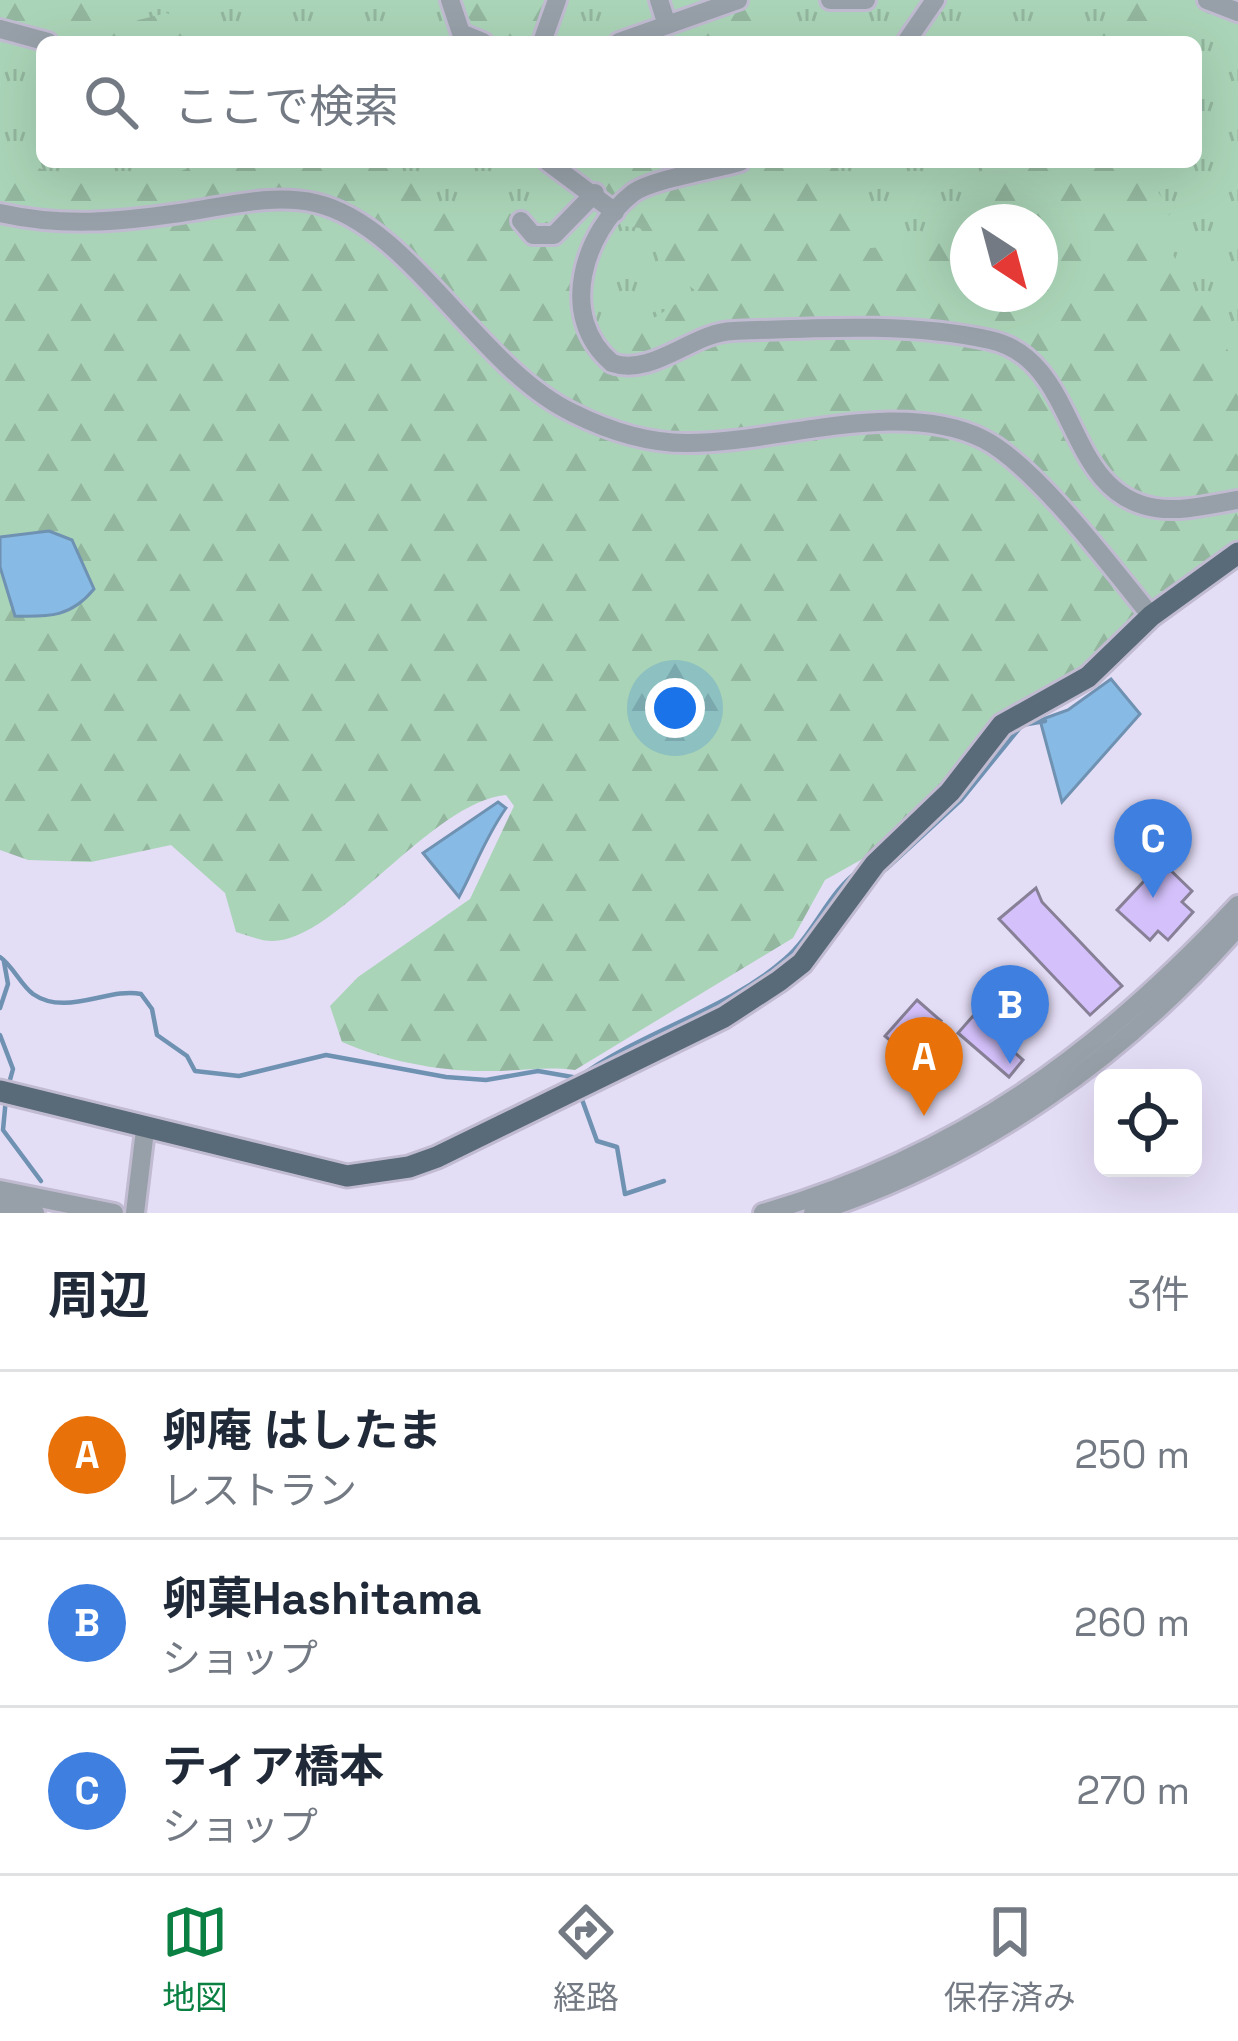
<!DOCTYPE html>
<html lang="ja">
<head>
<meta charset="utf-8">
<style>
	body { margin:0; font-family:"Space Grotesk","Noto Sans JP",sans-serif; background:#f6f6f7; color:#1f2937 }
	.controls { position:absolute; right:36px; bottom:36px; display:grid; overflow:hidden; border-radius:18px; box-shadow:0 12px 48px #0002 }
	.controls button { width:108px; height:108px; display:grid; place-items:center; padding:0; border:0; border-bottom:3px solid #e0e1e3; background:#fff; color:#1f2937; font:60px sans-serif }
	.compass { position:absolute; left:950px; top:204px; width:108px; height:108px; border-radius:50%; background:#fff; box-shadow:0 12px 48px #0002; rotate:144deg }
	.you { position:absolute; left:675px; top:708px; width:42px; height:42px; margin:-30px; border:9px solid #fff; border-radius:50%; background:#1a73e8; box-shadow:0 0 0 18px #1a73e833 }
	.badge { display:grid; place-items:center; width:78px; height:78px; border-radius:50%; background:#0b8043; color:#fff; font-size:39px; font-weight:700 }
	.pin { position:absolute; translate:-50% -99px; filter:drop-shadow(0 3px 6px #0008) }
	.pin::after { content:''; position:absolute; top:63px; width:42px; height:36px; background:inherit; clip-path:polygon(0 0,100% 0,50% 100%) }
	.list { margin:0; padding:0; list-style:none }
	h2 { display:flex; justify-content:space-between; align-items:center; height:156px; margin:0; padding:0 48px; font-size:51px }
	h2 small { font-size:39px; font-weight:400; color:#747a83 }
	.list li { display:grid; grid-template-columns:78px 1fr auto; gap:36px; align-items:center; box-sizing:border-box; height:168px; padding:0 48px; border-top:3px solid #e0e1e3 }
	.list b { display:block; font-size:45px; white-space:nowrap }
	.list p { margin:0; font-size:39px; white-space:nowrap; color:#747a83 }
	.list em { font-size:39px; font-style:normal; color:#747a83 }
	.icon { flex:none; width:66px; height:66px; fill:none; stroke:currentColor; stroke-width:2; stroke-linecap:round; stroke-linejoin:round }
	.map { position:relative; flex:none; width:1238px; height:1213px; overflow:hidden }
	.search { position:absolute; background:#fff; box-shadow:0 12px 48px #0002; left:36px; right:36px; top:36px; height:132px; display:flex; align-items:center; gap:30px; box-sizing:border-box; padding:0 42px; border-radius:18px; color:#747a83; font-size:45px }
	.sheet { height:660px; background:#fff }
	nav { display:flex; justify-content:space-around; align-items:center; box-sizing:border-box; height:168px; border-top:3px solid #e0e1e3; background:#fff; font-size:33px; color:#747a83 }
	nav a { display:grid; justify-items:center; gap:6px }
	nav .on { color:#0b8043 }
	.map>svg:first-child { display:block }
</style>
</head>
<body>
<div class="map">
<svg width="1238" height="1213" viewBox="0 0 1238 1213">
	<defs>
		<pattern id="grass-tufts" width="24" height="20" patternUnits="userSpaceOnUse" patternTransform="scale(3)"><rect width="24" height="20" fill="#aad4b7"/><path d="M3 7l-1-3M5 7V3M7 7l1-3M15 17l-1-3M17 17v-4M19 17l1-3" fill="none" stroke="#93b69e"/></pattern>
		<pattern id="forest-firs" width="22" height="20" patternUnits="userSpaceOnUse" patternTransform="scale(3)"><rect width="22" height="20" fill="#aad4b7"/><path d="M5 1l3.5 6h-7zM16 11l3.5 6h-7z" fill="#93b69e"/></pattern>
	</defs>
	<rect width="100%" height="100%" fill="#e4ddf6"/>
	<path fill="url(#grass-tufts)" fill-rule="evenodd" d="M0,0H1238V492L562,401L0,205ZM42,42H1196V162H42ZM968,222H1040V294H968Z"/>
	<g fill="url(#forest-firs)">
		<polygon points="0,0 88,1 130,22 167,13 207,35 229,30 246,42 42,42 0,31"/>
		<path d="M459,0H543L533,42C490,42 478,39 459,0Z"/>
		<polygon points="1135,0 1238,0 1238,29 1199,9 1145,42 1030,42 1049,34 1075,41"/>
		<polygon points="745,7 770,42 641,42"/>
		<path d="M0,145C57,190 138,192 204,162H392L416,182L425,202L449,207L484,202L562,229L576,256L583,346L621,339L696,291L667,269L640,228L624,226L593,201L603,162H836L861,249L931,242L968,230V294H1040V222H978L983,162H1140L1171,213L1157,227L1238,368V542L1175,588L1097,662L984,733L920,810L866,857L825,880L793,938L575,1070C545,1066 520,1071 490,1071C441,1072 386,1061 342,1042L330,1006L358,977L470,899L514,806L506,795C430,802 336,942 272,941C261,941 247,935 236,932L225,893L171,845L91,862L28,860L0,850V567L16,616L49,531L0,537Z"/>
	</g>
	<g fill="#87bae4" stroke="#6f92b2" stroke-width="3">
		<path d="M49,531L72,540L94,589C71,617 50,617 15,616L0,567V537Z"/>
		<polygon points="1111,679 1140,714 1062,802 1040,720 1068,710"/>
		<path d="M498,802L506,808C485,838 476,865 459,897L423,853Z"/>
	</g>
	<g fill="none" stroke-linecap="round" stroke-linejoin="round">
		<g stroke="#6f92b2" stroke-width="4.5">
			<polyline points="879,868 886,869 961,800 1022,725 1045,721"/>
			<path d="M0,957C13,966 20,984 33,994C66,1017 109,987 141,994L152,1009L157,1035L187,1056L195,1071L239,1076L326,1055L446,1077L486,1080L538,1071L578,1078C641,1031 726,1011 785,959C815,933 829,890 862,868"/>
			<polyline points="0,1008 8,984 4,962"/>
			<polyline points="0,1035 13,1069 8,1087"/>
			<polyline points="580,1094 597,1141 617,1147 625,1194 664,1181"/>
			<polyline points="6,1098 3,1130 41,1181"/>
		</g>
	</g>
	<g fill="#d4c1fb" stroke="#878096" stroke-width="3">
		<polygon points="1162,862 1192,891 1182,902 1193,912 1168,940 1158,931 1150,940 1117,910"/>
		<polygon points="1036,888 1042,902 1122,986 1090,1015 999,919"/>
		<polygon points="917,1000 941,1021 909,1057 885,1036"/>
		<polygon points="973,1016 1023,1060 1009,1077 958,1033"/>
	</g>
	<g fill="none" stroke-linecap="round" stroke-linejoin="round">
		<g stroke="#c1bbd1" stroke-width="24">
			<g id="minor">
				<polyline points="450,0 461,33 483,42"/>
				<polyline points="659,0 667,25"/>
				<polyline points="830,0 866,0"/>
				<polyline points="1207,0 1238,12"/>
				<polyline points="0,29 48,42"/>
				<polyline points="542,42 557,0"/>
				<polyline points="619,42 738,0"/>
				<polyline points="906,42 935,0"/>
				<polyline points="548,162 615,212"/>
				<path d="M740,162C714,170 652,179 633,193C583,232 557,317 612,363C653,377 693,332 733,331C816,328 909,322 990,340C1081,360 1062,494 1156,508C1183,512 1212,504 1238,500"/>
				<path d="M0,213C62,227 118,222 180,213C223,207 272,193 315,203C411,225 478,368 573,413C609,431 646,443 686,443C776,444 898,397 983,439C1035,465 1112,568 1151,616"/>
				<polyline points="521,221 533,235 554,235 595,193"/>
				<polyline points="0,1190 114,1213"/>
				<polyline points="0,1205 35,1213"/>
				<polyline points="135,1213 145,1130"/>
				<path d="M763,1213C961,1155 1099,1054 1238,905"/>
				<path d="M813,1213C980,1159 1123,1058 1238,927"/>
			</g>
		</g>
		<g stroke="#c1bbd1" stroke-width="27">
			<polyline id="major" points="0,1091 347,1176 409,1167 437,1157 724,1017 779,981 802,963 875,864 950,792 1002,725 1088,677 1151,616 1238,553"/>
		</g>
		<use href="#minor" stroke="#97a0a8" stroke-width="18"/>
		<use href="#major" stroke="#596a78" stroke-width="21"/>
	</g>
</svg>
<div class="controls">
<button><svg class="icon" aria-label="locate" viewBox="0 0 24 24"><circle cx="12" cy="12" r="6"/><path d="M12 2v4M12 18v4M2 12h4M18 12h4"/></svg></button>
</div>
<svg class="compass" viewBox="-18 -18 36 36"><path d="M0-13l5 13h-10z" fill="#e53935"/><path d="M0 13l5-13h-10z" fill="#747a83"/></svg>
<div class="you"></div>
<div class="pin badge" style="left:924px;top:1116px;background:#e8710a">A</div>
<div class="pin badge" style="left:1010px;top:1064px;background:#3f7fe0">B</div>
<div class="pin badge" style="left:1153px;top:898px;background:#3f7fe0">C</div>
<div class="search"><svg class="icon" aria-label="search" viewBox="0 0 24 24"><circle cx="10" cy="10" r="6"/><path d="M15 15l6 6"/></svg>ここで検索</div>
</div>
<section class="sheet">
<h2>周辺<small>3件</small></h2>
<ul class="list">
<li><span class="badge" style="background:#e8710a">A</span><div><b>卵庵 はしたま</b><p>レストラン</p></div><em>250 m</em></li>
<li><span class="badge" style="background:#3f7fe0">B</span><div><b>卵菓Hashitama</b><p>ショップ</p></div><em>260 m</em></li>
<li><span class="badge" style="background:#3f7fe0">C</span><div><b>ティア橋本</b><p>ショップ</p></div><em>270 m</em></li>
</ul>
</section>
<nav>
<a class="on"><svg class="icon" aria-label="map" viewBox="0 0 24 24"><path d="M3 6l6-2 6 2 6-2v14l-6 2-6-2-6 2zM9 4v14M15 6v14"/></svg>地図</a>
<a><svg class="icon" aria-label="directions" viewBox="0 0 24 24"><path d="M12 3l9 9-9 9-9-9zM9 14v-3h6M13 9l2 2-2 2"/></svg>経路</a>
<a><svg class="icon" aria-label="saved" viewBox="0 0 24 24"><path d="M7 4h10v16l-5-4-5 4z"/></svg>保存済み</a>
</nav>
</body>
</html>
